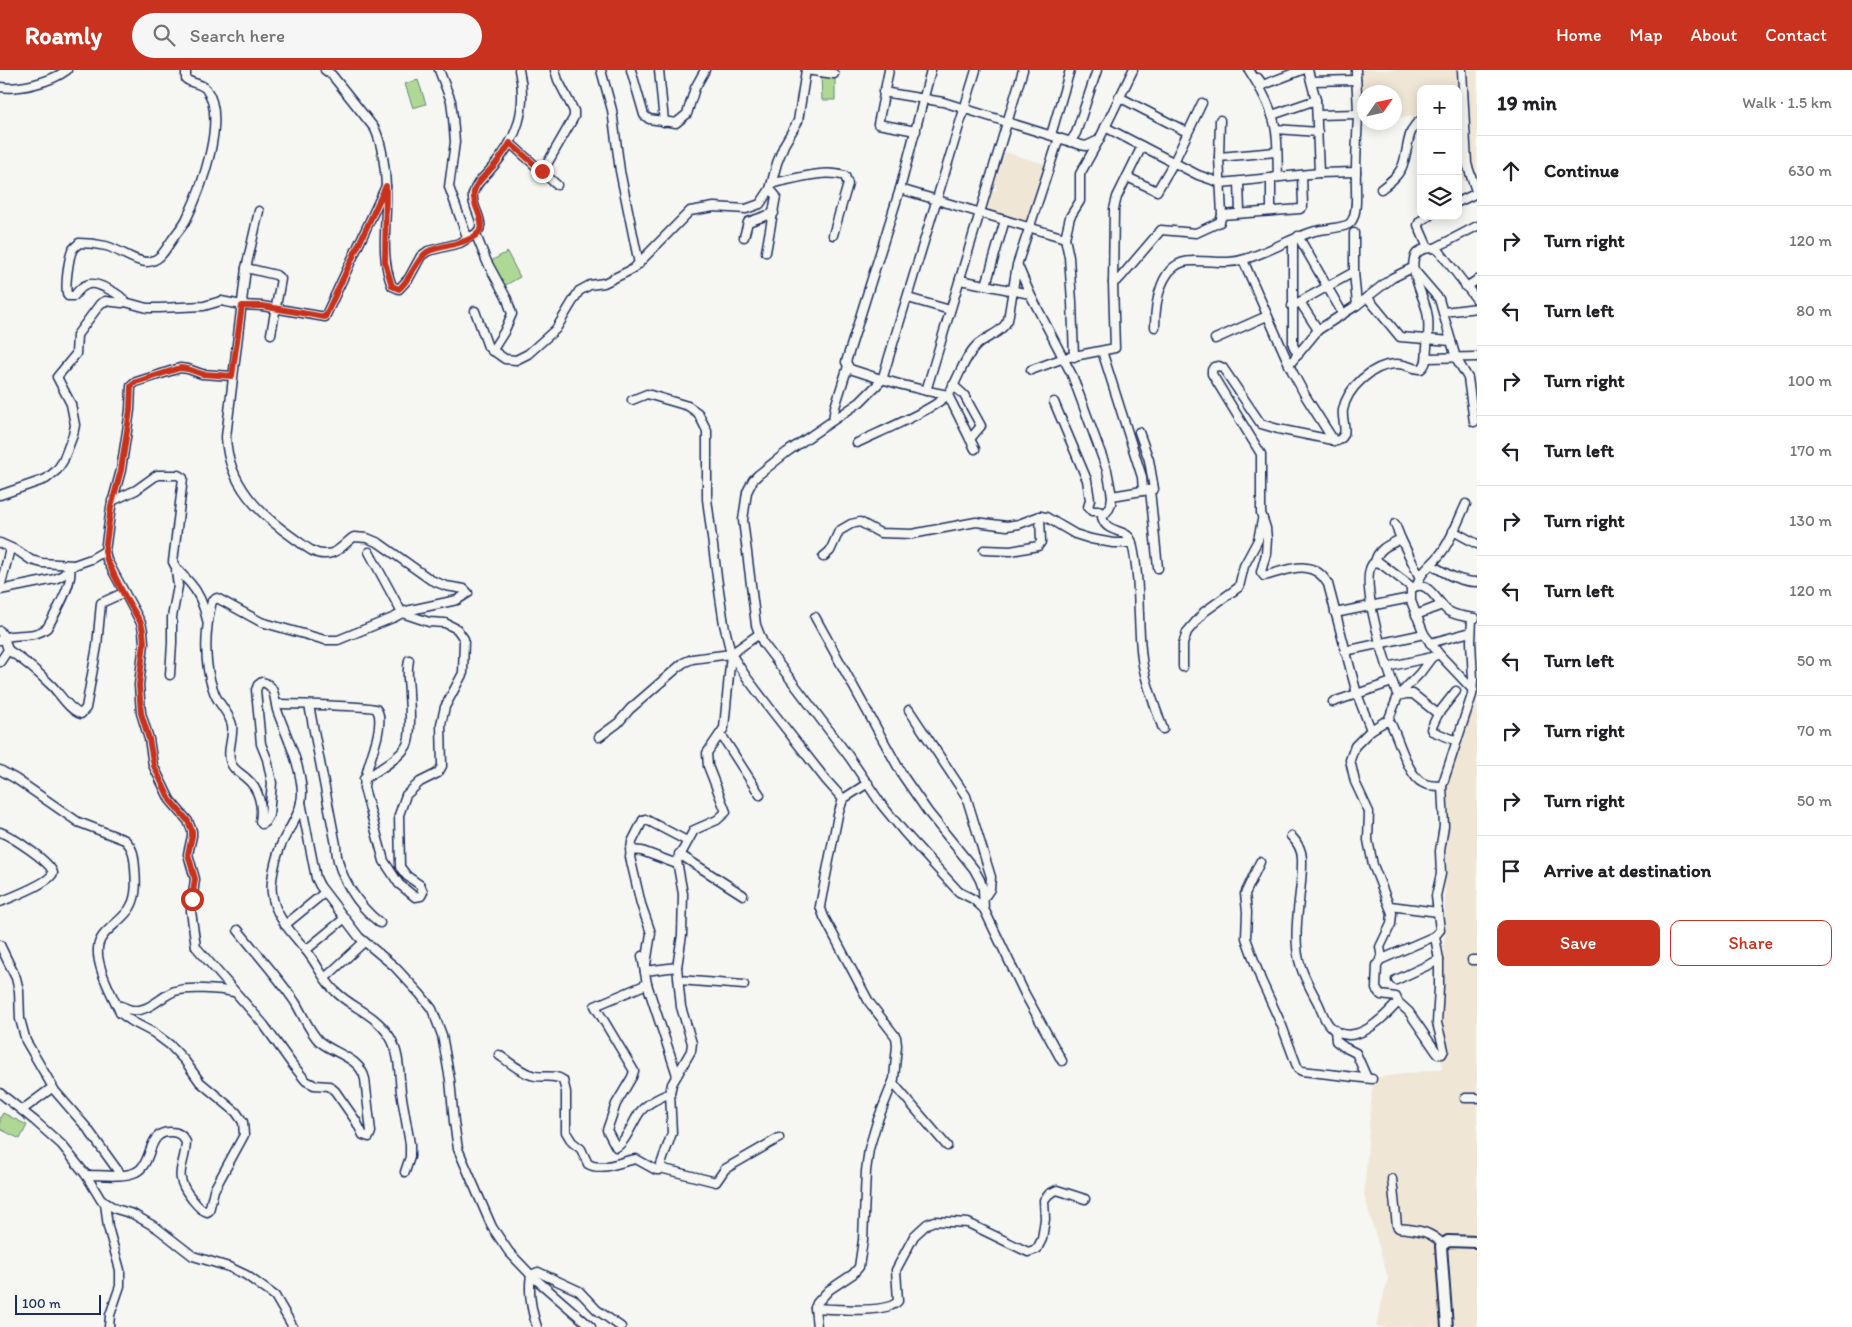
<!DOCTYPE html>
<html lang="en">
<head>
<meta charset="utf-8">
<style>
	body { margin:0; font-family:Itim,sans-serif; background:#f6f6f6; color:#202124 }
	.controls { position:absolute; right:15px; top:15px; display:grid; overflow:hidden; border-radius:10px; box-shadow:0 2px 12px #0003 }
	.controls button { width:45px; height:45px; display:grid; place-items:center; padding:0; border:0; border-bottom:1px solid #e0e0e0; background:#fff; color:#202124; font:25px sans-serif }
	.compass { position:absolute; left:1357px; top:15px; width:45px; height:45px; border-radius:50%; background:#fff; box-shadow:0 2px 12px #0003; rotate:56deg }
	.scale { position:absolute; left:15px; bottom:12px; width:86px; box-sizing:border-box; padding-left:5px; border:2px solid #1b2f5e; border-top:0; font-size:14px; line-height:18px; white-space:nowrap; color:#1b2f5e; -webkit-text-stroke:4px #f6f6f2; paint-order:stroke }
	.stop { position:absolute; width:15px; height:15px; margin:-11px; border:4px solid #c8321e; border-radius:50%; background:#fff }
	.stop.end { background:#c8321e; border-color:#fff; box-shadow:0 1px 5px #0008 }
	.list { margin:0; padding:0; list-style:none }
	h2 { display:flex; justify-content:space-between; align-items:center; height:65px; margin:0; padding:0 20px; font-size:21px }
	h2 small { font-size:16px; font-weight:400; color:#757577 }
	.list li { display:grid; grid-template-columns:32px 1fr auto; gap:15px; align-items:center; box-sizing:border-box; height:70px; padding:0 20px; border-top:1px solid #e0e0e0 }
	.list b { display:block; font-size:19px; white-space:nowrap }
	.list em { font-size:16px; font-style:normal; color:#757577 }
	.actions { display:flex; gap:10px; padding:15px 20px }
	.actions a { flex:1; padding:11px 0; border:1px solid #c8321e; border-radius:10px; text-align:center; font-size:18px; color:#c8321e }
	.actions .main { background:#c8321e; color:#fff }
	.icon { flex:none; width:28px; height:28px; fill:none; stroke:currentColor; stroke-width:2; stroke-linecap:round; stroke-linejoin:round }
	.map { position:relative; flex:none; width:1477px; height:1257px; overflow:hidden }
	header { display:flex; align-items:center; gap:30px; box-sizing:border-box; height:70px; padding:0 25px; background:#c8321e; color:#fff }
	header strong { font-size:24px }
	nav { display:flex; gap:28px; margin-inline-start:auto; font-size:18px }
	.search { width:350px; height:45px; background:#f6f6f6; display:flex; align-items:center; gap:12px; box-sizing:border-box; padding:0 18px; border-radius:28px; color:#757577; font-size:19px }
	main { display:flex }
	aside { flex:1; background:#fff }
	.map>svg:first-child { display:block }
</style>
</head>
<body>
<header>
<strong>Roamly</strong>
<div class="search"><svg class="icon" aria-label="search" viewBox="0 0 24 24"><circle cx="10" cy="10" r="6"/><path d="M15 15l6 6"/></svg>Search here</div>
<nav><a>Home</a><a>Map</a><a>About</a><a>Contact</a></nav>
</header>
<main>
<div class="map">
<svg width="1477" height="1257" viewBox="0 0 1477 1257">
	<rect width="100%" height="100%" fill="#f6f6f2"/>
	<filter id="ink" filterUnits="userSpaceOnUse"><feTurbulence type="fractalNoise" baseFrequency=".02" numOctaves="2"/><feDisplacementMap in="SourceGraphic" scale="10" xChannelSelector="R" yChannelSelector="G"/><feConvolveMatrix kernelMatrix="1 2 1 2 8 2 1 2 1" color-interpolation-filters="sRGB"/></filter>
	<g filter="url(#ink)">
		<g fill="#efe6d6">
			<polygon points="1354,0 1477,0 1477,123 1463,109 1458,111 1458,19 1421,19 1421,45 1395,48 1394,22 1364,22 1364,45 1354,24"/>
			<polygon points="1005,82 1048,95 1029,153 989,140 987,136 992,121 996,120 996,116 995,113"/>
			<polygon points="1477,565 1477,1257 1376,1257 1388,1208 1364,1125 1373,1008 1442,999 1447,710 1470,610"/>
		</g>
		<g fill="#afd894" stroke="#658479">
			<polygon points="821,6 835,6 835,30 822,30"/>
			<polygon points="418,10 426,34 413,38 405,14"/>
			<polygon points="507,182 520,207 504,216 491,191"/>
			<polygon points="3,1043 27,1055 20,1069 0,1059 0,1048"/>
		</g>
		<g fill="none" stroke-linecap="round" stroke-linejoin="round">
			<g stroke="#1b2f5e" stroke-width="11">
				<g id="minor">
					<path d="M325,0L332,5L375,59C383,77 385,96 386,116C388,149 379,184 392,216L399,219L409,208L421,186L428,181L460,173L470,167"/>
					<path d="M439,0L451,31L453,48L455,72L449,117L466,164L470,167C493,157 470,140 473,124C476,112 484,108 491,99C517,70 528,39 519,0"/>
					<polyline points="601,0 612,40 620,101 639,194"/>
					<polyline points="631,0 644,45 649,49 676,53 687,44 695,18 705,0"/>
					<polyline points="659,0 664,52"/>
					<polyline points="889,0 878,54 916,61"/>
					<polyline points="976,0 882,310 860,332 787,382 758,405 753,410 747,422 743,450 756,555 763,573 850,688 881,734 904,762 959,822 973,829 984,839 1025,924 1062,991"/>
					<path d="M1249,0C1258,14 1267,29 1272,45C1279,64 1277,87 1278,107"/>
					<polyline points="1308,0 1316,30 1319,103"/>
					<polyline points="1462,0 1467,94 1477,124"/>
					<polyline points="1258,8 1263,15 1302,0"/>
					<polyline points="1312,11 1356,10"/>
					<path d="M0,17C19,20 51,12 67,0"/>
					<polyline points="883,22 943,32 1081,75 1086,76 1099,70"/>
					<polyline points="1119,27 1187,62"/>
					<polyline points="1272,45 1316,30"/>
					<polyline points="1317,45 1358,44"/>
					<polyline points="1105,57 1198,105 1221,113 1319,103 1356,102"/>
					<polyline points="1276,59 1318,62"/>
					<polyline points="1051,65 1070,0"/>
					<polyline points="1070,72 1076,63 1097,0"/>
					<polyline points="510,73 557,115"/>
					<polyline points="1219,87 1276,82"/>
					<polyline points="543,101 574,47 574,41 558,10 555,0"/>
					<polyline points="1127,107 1157,121 1174,92 1202,33"/>
					<polyline points="1271,108 1271,141"/>
					<polyline points="1239,112 1240,143"/>
					<path d="M773,113C795,109 823,99 845,106L848,114L833,165"/>
					<polyline points="900,119 1065,168"/>
					<path d="M1381,119C1389,113 1396,108 1401,99C1409,85 1405,59 1421,50"/>
					<polyline points="1458,132 1477,123"/>
					<path d="M259,141L246,198L226,367C228,414 259,444 295,469C304,475 314,485 325,484C339,484 344,473 354,467L367,468L379,473L431,510L446,516L464,519L468,523L457,530L406,541L395,547L338,570H325L261,552L217,528L212,531C205,559 203,594 214,622C218,634 229,642 232,655C234,668 226,681 231,693C234,701 241,703 247,709C259,719 263,736 260,751L262,754L265,752L269,745L272,713L267,689L261,674L256,620L258,615L262,612C276,615 274,629 277,640C286,666 301,694 302,723C302,743 288,759 281,775C276,787 270,811 272,823C275,850 297,867 311,887C319,898 325,912 335,921C353,939 375,943 390,967C400,984 399,1003 401,1022C404,1039 407,1057 410,1074V1087L405,1102"/>
					<polyline points="1222,145 1300,139 1303,136 1302,106"/>
					<polyline points="1354,163 1354,202 1357,235"/>
					<polyline points="476,165 487,192 507,229 512,244 504,262 492,281"/>
					<polyline points="1298,166 1343,244"/>
					<polyline points="744,167 748,152 774,143"/>
					<polyline points="1293,170 1293,275 1298,285"/>
					<polyline points="1428,178 1418,155 1420,151 1429,146"/>
					<polyline points="1435,178 1477,156"/>
					<polyline points="766,182 776,126 770,119"/>
					<polyline points="1243,190 1292,301 1306,327 1334,371"/>
					<polyline points="1018,196 1030,224"/>
					<polyline points="246,198 276,205 281,209 271,264"/>
					<polyline points="1415,201 1439,229 1456,288 1468,308 1474,352"/>
					<path d="M960,210L1030,224L1072,305L1107,400L1112,426L1111,434L1109,439L1102,447C1106,465 1128,457 1132,473C1141,511 1137,550 1142,589C1144,609 1156,639 1163,659"/>
					<polyline points="1113,213 1120,208 1161,160 1196,163 1220,152 1222,145 1219,87 1220,50"/>
					<polyline points="986,215 1005,150"/>
					<polyline points="1466,217 1477,210"/>
					<polyline points="1367,227 1400,267 1451,271"/>
					<polyline points="908,228 950,240"/>
					<polyline points="125,232 147,238 159,238 204,236 221,231 242,235 262,236 325,247 386,116"/>
					<polyline points="1300,232 1318,260"/>
					<polyline points="1292,236 1354,202"/>
					<polyline points="475,241 488,277 505,289 516,290 528,284 556,259 579,221 590,215 604,213 633,199 690,141 714,137 746,139 760,134 770,119 777,93 784,75 798,51 806,0 834,4"/>
					<polyline points="1444,242 1477,238"/>
					<path d="M1155,257C1155,234 1160,191 1192,191C1209,190 1228,195 1245,189C1269,182 1291,168 1315,161C1323,159 1347,158 1351,152C1359,142 1355,115 1356,103C1356,84 1357,65 1358,46C1358,30 1356,15 1356,0"/>
					<polyline points="1215,269 1267,246"/>
					<polyline points="1102,281 1142,407 1143,421"/>
					<polyline points="1074,287 1072,232 1069,187 1065,168 1070,147 1080,131 1080,104 1099,70 1133,0"/>
					<polyline points="1427,288 1477,287"/>
					<polyline points="1289,295 1318,260 1357,235 1392,208 1412,198"/>
					<path d="M848,296L850,299C882,310 914,319 948,325L975,379"/>
					<polyline points="1031,300 1064,288 1115,278 1113,213 1114,139 1117,127 1142,76"/>
					<path d="M232,306L202,304L188,299L180,298L136,312L131,316L130,340L127,361L121,400L111,437L105,481L107,490L141,553L143,561L144,573L139,615L141,643L149,669L153,695L170,730L188,751L192,761V766L188,784L195,809L191,841L196,877L264,955L292,994L306,1011L314,1015L329,1016L335,1021L356,1051L363,1065L369,1067L371,1062L365,1009C360,987 334,984 319,971C309,961 303,945 295,932C278,907 257,884 238,860"/>
					<polyline points="953,315 964,325 981,356 970,369"/>
					<polyline points="926,321 1023,0"/>
					<polyline points="632,330 647,324 688,336 698,343 707,361 707,429 717,507 724,554 731,584 747,608 772,641 826,710 843,729"/>
					<polyline points="1054,332 1087,410 1090,430 1088,437 1092,441 1099,441 1105,444"/>
					<polyline points="833,350 835,337 848,296 846,292 900,119 931,0"/>
					<path d="M857,373C877,363 938,338 949,323C959,308 963,289 976,276C986,266 1001,264 1008,250L1017,195L1059,68"/>
					<polyline points="1150,420 1158,498"/>
					<path d="M0,425L46,409L57,400L63,391L73,365L75,355L71,334L57,307L76,284L77,265L100,234L105,231L122,233L125,232C121,224 95,210 86,215C81,217 77,222 74,226H68C64,219 69,185 73,179C74,177 78,175 79,173C88,173 97,174 106,176C119,179 140,196 152,191C162,188 166,178 172,170C177,162 184,155 187,148C201,119 228,48 206,19C201,13 192,14 186,9V0"/>
					<polyline points="1112,426 1154,419 1149,390 1139,362"/>
					<path d="M112,431L136,420L157,405H178L183,408L173,492C177,501 184,506 190,513C200,524 204,536 207,550"/>
					<polyline points="1395,454 1401,469 1419,506"/>
					<polyline points="1453,461 1477,474"/>
					<polyline points="0,473 18,481 31,490 42,493 74,495"/>
					<polyline points="984,480 1011,481 1038,476 1041,472 1040,446"/>
					<polyline points="823,487 830,481 839,461 851,454 860,452 880,463 912,464 976,452 1007,456 1019,454 1040,446 1046,447 1075,464 1091,469 1113,473 1132,473"/>
					<path d="M1375,492C1378,478 1389,475 1401,469"/>
					<path d="M1432,495C1446,504 1460,512 1477,512"/>
					<path d="M1417,516C1420,500 1435,494 1444,479C1453,465 1459,449 1466,434"/>
					<polyline points="0,518 10,479"/>
					<path d="M1413,518L1380,493L1375,492C1354,502 1390,608 1398,626L1406,624H1413L1438,644L1431,659L1432,661L1457,671"/>
					<polyline points="0,520 55,509 63,505 74,495 91,489 105,481"/>
					<polyline points="1335,543 1410,528"/>
					<polyline points="1416,545 1442,535"/>
					<polyline points="815,547 903,706 928,742 974,799 980,810 983,819 984,839"/>
					<polyline points="0,561 4,567 8,580 0,592"/>
					<path d="M0,570C12,561 32,570 47,558C54,546 74,512 70,499"/>
					<polyline points="1430,573 1471,562"/>
					<path d="M8,580C24,590 39,603 52,616C60,624 69,640 81,644L86,638L97,576L101,533L123,523"/>
					<polyline points="1345,581 1424,564"/>
					<polyline points="1183,597 1183,574 1187,562 1204,542 1239,517 1244,496 1258,470 1262,450"/>
					<polyline points="1387,597 1432,587"/>
					<polyline points="170,605 172,573 172,547 178,516 176,501"/>
					<path d="M1473,620L1439,584L1424,564L1411,531V519C1427,506 1438,534 1448,541C1456,546 1466,547 1475,548"/>
					<polyline points="1333,632 1392,612"/>
					<path d="M276,634C288,634 372,636 376,639C378,641 379,645 379,646C382,667 365,696 364,718L384,791L399,814L415,827L421,826L423,822L420,815L407,806L400,797L399,745L406,725L420,712L438,703L442,696L441,654L445,637L463,603L464,569L457,559L445,553L429,552L402,543L369,482"/>
					<path d="M309,635L336,775C336,803 358,836 380,853"/>
					<polyline points="909,640 966,726 991,807 990,819 984,828"/>
					<polyline points="1438,644 1456,621"/>
					<polyline points="1388,651 1398,626 1420,603 1432,587 1439,584"/>
					<path d="M1371,660L1357,624L1328,514C1313,487 1288,500 1264,506L1261,502L1266,484L1267,469L1266,458L1261,443V384L1212,304V300L1214,297L1219,296L1223,298L1261,354L1278,359L1337,371C1351,365 1341,351 1343,340C1347,318 1372,295 1395,294C1404,293 1412,299 1421,299C1428,294 1426,285 1427,277C1428,266 1430,254 1427,242C1423,221 1394,177 1435,178L1440,182L1477,230"/>
					<polyline points="719,666 724,669 760,725"/>
					<polyline points="599,667 618,653 630,639 683,593 692,589 731,584"/>
					<path d="M0,700L16,709L78,752L125,770C134,779 134,787 135,798C136,811 137,825 131,836C124,851 99,861 98,878C96,896 111,923 119,940"/>
					<path d="M364,709C376,702 405,685 408,672C411,662 410,636 409,625C409,610 406,605 409,590"/>
					<polyline points="301,732 316,808 320,816 359,867 394,896 420,924 432,939 442,965 450,1010 454,1052 458,1079 492,1157 509,1182 531,1205 591,1257"/>
					<path d="M0,762C11,766 51,792 53,803C49,813 12,827 0,832"/>
					<path d="M1291,766C1297,772 1302,780 1302,789C1303,818 1294,848 1297,877C1298,897 1308,914 1317,931C1321,938 1323,948 1329,955C1351,981 1383,949 1398,932L1396,927L1381,925L1376,919L1377,895L1380,890L1435,866L1440,860L1436,826L1441,804L1440,781L1444,756L1442,716L1472,625L1473,609L1471,572L1472,548"/>
					<polyline points="630,780 642,781 677,794"/>
					<polyline points="679,784 743,825"/>
					<polyline points="1260,792 1245,824 1247,842 1246,868 1261,910 1282,956 1298,999 1302,1001 1372,1009"/>
					<polyline points="1390,836 1438,842"/>
					<polyline points="285,855 324,823"/>
					<polyline points="0,875 16,908 19,921 20,949 26,971 55,1021 87,1058 121,1105"/>
					<polyline points="306,880 345,848"/>
					<polyline points="642,886 647,914 677,1005"/>
					<path d="M1382,888L1380,877L1391,854L1392,843L1373,795L1368,770L1369,742L1355,712L1350,690L1355,676L1371,660L1384,652H1390C1398,666 1408,707 1423,713C1428,716 1436,716 1442,716"/>
					<polyline points="1472,890 1477,890"/>
					<polyline points="677,897 645,901 651,863 641,834 630,787 632,772 643,750 645,749 687,771"/>
					<polyline points="325,908 364,872"/>
					<polyline points="679,910 744,915"/>
					<polyline points="1396,910 1439,890"/>
					<path d="M647,914L595,936L634,1001L632,1007L616,1034L607,1060L616,1077C625,1074 633,1051 640,1042C647,1033 659,1028 670,1023"/>
					<polyline points="1398,932 1409,942 1435,980 1438,984 1442,984 1444,980 1437,953 1439,917 1439,890 1435,866"/>
					<polyline points="1335,960 1336,971 1344,977 1356,983 1367,1008"/>
					<path d="M499,985C510,993 522,1003 535,1006C544,1008 554,1004 563,1010L566,1022V1062L572,1072L581,1079L588,1094C602,1102 621,1091 636,1089L656,1100H659L672,1063L670,1023L672,1014L691,981L692,973L681,937L677,897L682,865L683,824L677,791L694,760L717,750L726,742L708,696L707,683L724,658L731,584L759,564"/>
					<polyline points="893,1013 947,1076"/>
					<polyline points="0,1023 35,1051 62,1075 86,1105 101,1130 116,1139 133,1144 157,1158 193,1186 229,1197 246,1205 275,1226 293,1257"/>
					<polyline points="1465,1028 1477,1028"/>
					<polyline points="22,1040 49,1020"/>
					<polyline points="660,1098 716,1112 725,1099 779,1068"/>
					<path d="M86,1105C101,1105 122,1108 136,1102C154,1093 146,1061 171,1062C178,1062 183,1066 186,1072C185,1099 171,1103 192,1129C196,1134 200,1140 207,1142L209,1141L214,1120L244,1065L243,1052L236,1042L200,1012L185,991L170,975L154,963L133,952L120,943L119,939L121,936C125,937 128,940 132,940C148,943 161,926 175,921C189,917 219,919 234,922"/>
					<path d="M1392,1109L1397,1156L1399,1158C1418,1160 1428,1160 1443,1174"/>
					<polyline points="105,1133 108,1157 120,1200 120,1216 110,1245 109,1257"/>
					<path d="M815,1238C831,1239 888,1244 898,1231L896,1200L914,1166L927,1154L934,1151L968,1153L1028,1182L1037,1179L1042,1169L1045,1149L1044,1130L1049,1124L1057,1120L1085,1129"/>
					<path d="M537,1257C531,1239 528,1223 531,1205L538,1202L579,1221L597,1240L621,1257"/>
					<polyline points="817,1257 815,1238 817,1233 829,1220 853,1204 859,1197 863,1170 866,1101 869,1079 877,1052 894,1009 897,975 896,967 869,932 824,847 820,836 838,745 843,729 868,713"/>
				</g>
			</g>
			<g stroke="#1b2f5e" stroke-width="14">
				<polyline id="major" points="1447,1257 1441,1176 1448,1171 1477,1172"/>
			</g>
			<use href="#minor" stroke="#f6f6f2" stroke-width="8"/>
			<use href="#major" stroke="#f6f6f2" stroke-width="10"/>
		</g>
	</g>
	<g fill="none" stroke-linecap="round" stroke-linejoin="round" filter="url(#ink)">
		<path stroke="#c8321e" stroke-width="6" d="M192,829L195,809L188,784L192,766V761L188,751L170,730L154,696L149,669L141,643L139,615L144,573L143,561L141,553L123,523L107,490L105,481L111,437L121,400L127,361L130,340L131,316L136,312L180,298L188,299L202,304L232,306L242,236H262L325,247L386,116L385,192L392,216L399,219C411,209 418,186 429,181C442,175 470,174 479,162C487,151 471,135 474,122C476,112 483,108 489,101C497,93 504,83 510,73L542,101"/>
	</g>
</svg>
<div class="controls">
<button>+</button>
<button>−</button>
<button><svg class="icon" aria-label="layers" viewBox="0 0 24 24"><path d="M12 4l9 5-9 5-9-5zM3 14l9 5 9-5"/></svg></button>
</div>
<svg class="compass" viewBox="-18 -18 36 36"><path d="M0-13l5 13h-10z" fill="#e53935"/><path d="M0 13l5-13h-10z" fill="#757577"/></svg>
<div class="scale">100 m</div>
<div class="stop" style="left:192px;top:829px"></div>
<div class="stop end" style="left:542px;top:101px"></div>
</div>
<aside>
<h2>19 min<small>Walk · 1.5 km</small></h2>
<ul class="list">
<li><svg class="icon" aria-label="ahead" viewBox="0 0 24 24"><path d="M12 20V5M6 11l6-6 6 6"/></svg><div><b>Continue</b></div><em>630 m</em></li>
<li><svg class="icon" aria-label="right" viewBox="0 0 24 24"><path d="M7 20v-9h11M14 6l5 5-5 5"/></svg><div><b>Turn right</b></div><em>120 m</em></li>
<li><svg class="icon" aria-label="left" viewBox="0 0 24 24"><path d="M17 20v-9H6M10 6l-5 5 5 5"/></svg><div><b>Turn left</b></div><em>80 m</em></li>
<li><svg class="icon" aria-label="right" viewBox="0 0 24 24"><path d="M7 20v-9h11M14 6l5 5-5 5"/></svg><div><b>Turn right</b></div><em>100 m</em></li>
<li><svg class="icon" aria-label="left" viewBox="0 0 24 24"><path d="M17 20v-9H6M10 6l-5 5 5 5"/></svg><div><b>Turn left</b></div><em>170 m</em></li>
<li><svg class="icon" aria-label="right" viewBox="0 0 24 24"><path d="M7 20v-9h11M14 6l5 5-5 5"/></svg><div><b>Turn right</b></div><em>130 m</em></li>
<li><svg class="icon" aria-label="left" viewBox="0 0 24 24"><path d="M17 20v-9H6M10 6l-5 5 5 5"/></svg><div><b>Turn left</b></div><em>120 m</em></li>
<li><svg class="icon" aria-label="left" viewBox="0 0 24 24"><path d="M17 20v-9H6M10 6l-5 5 5 5"/></svg><div><b>Turn left</b></div><em>50 m</em></li>
<li><svg class="icon" aria-label="right" viewBox="0 0 24 24"><path d="M7 20v-9h11M14 6l5 5-5 5"/></svg><div><b>Turn right</b></div><em>70 m</em></li>
<li><svg class="icon" aria-label="right" viewBox="0 0 24 24"><path d="M7 20v-9h11M14 6l5 5-5 5"/></svg><div><b>Turn right</b></div><em>50 m</em></li>
<li><svg class="icon" aria-label="arrive" viewBox="0 0 24 24"><path d="M6 21V4h12l-3 4 3 4H6"/></svg><div><b>Arrive at destination</b></div></li>
</ul>
<div class="actions"><a class="main">Save</a><a>Share</a></div>
</aside>
</main>
</body>
</html>
